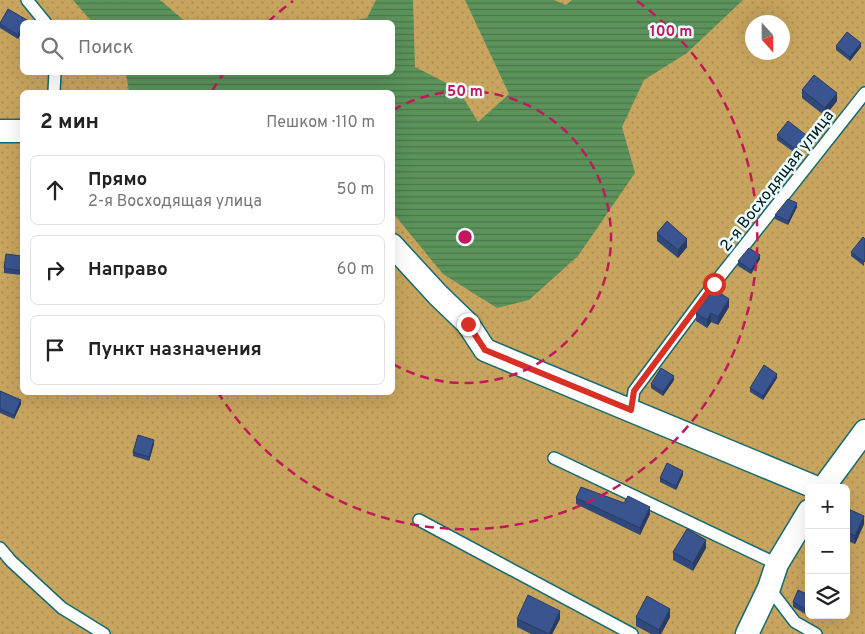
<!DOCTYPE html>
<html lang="ru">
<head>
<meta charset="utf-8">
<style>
	body { margin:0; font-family:Overpass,sans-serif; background:#f6f6f6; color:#222 }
	.controls { position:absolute; right:15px; bottom:15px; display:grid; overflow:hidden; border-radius:8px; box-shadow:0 5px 20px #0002 }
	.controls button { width:45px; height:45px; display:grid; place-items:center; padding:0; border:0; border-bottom:1px solid #e0e0e0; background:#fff; color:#222; font:25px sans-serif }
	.compass { position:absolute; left:745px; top:15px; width:45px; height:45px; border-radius:50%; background:#fff; box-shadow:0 5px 20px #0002; rotate:159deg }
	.stop { position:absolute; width:15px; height:15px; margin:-11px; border:4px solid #d93025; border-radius:50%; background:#fff }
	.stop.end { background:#d93025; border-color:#fff; box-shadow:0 1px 5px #0008 }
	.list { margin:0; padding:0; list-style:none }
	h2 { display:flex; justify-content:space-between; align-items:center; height:65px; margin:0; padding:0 20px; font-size:21px }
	h2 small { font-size:16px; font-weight:400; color:#767676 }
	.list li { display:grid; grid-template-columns:32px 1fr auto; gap:15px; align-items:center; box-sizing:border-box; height:70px; margin:0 10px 10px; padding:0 10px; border:1px solid #e0e0e0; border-radius:8px }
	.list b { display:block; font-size:19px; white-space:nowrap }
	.list p { margin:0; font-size:16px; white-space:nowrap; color:#767676 }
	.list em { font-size:16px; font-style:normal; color:#767676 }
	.icon { flex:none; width:28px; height:28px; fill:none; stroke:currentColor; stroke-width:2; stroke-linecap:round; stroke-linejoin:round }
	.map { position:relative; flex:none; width:865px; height:634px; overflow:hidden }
	.search { position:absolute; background:#fff; box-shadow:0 5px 20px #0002; left:20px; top:20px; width:375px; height:55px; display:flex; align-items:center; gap:12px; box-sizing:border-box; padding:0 18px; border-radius:8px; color:#767676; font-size:19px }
	.panel { position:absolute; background:#fff; box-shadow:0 5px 20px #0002; left:20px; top:90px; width:375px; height:305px; border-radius:8px }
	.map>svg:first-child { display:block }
</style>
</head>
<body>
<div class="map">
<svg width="865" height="634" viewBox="0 0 865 634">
	<defs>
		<pattern id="garden-dots" width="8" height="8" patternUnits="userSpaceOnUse" patternTransform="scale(1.25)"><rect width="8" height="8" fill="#c8a55e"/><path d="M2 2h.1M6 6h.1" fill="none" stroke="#aa8d51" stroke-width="1.8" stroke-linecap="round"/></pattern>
		<pattern id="water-rules" width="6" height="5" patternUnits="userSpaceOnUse" patternTransform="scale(1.25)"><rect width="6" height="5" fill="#5c935b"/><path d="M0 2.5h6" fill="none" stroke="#4a774a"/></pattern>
	</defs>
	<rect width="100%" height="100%" fill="#86e9f3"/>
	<path fill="url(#garden-dots)" fill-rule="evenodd" d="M0,0H865V634H0ZM22,22H392V72H22ZM752,22H782V52H752ZM22,92H392V392H22ZM809,488H846V615H809Z"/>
	<g fill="url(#water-rules)">
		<polygon points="73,0 160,0 186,22 92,22"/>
		<polygon points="376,0 413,0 415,67 458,89 478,122 509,94 465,0 554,0 566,5 572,0 743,0 687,53 644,80 622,127 635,173 578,256 529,300 497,308 443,274 393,213 392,92 129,92 126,73 392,72 392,22 345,22 367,18"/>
	</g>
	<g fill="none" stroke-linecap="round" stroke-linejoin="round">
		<g stroke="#166a71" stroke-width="14">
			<g id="lane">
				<polyline points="27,0 45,22"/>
				<polyline points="54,92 55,72"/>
				<polyline points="631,410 634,391 714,284 865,93"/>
				<polyline points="554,458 777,564"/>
				<polyline points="419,520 632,634"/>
				<polyline points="0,548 11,561 62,608 104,634"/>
				<polyline points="769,588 795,622 816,634"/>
			</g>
		</g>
		<g stroke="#166a71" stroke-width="25">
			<g id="street">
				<polyline points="0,131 22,131"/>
				<polyline points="392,245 438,295 468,324 485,350 817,488"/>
				<polyline points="823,488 865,431"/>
				<polyline points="747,634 769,588 777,564 809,511"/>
			</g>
		</g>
		<use href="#lane" stroke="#fff" stroke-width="11"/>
		<use href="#street" stroke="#fff" stroke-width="22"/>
	</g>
	<g fill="#31487b">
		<polygon points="27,22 18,39 0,28 0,23"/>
		<polygon points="836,46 861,47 850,61 836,50"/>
		<polygon points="802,90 837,101 825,116 802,98"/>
		<polygon points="777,135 806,139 795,153 777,140"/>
		<polygon points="797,207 788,225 775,219 775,215"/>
		<polygon points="657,233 687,247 678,258 657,241"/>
		<polygon points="865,239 864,266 851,256 851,252"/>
		<polygon points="22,256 21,275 4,273 4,268"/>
		<polygon points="760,259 751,274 738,266 738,261"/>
		<polygon points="729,307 718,325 711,322 707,328 696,321 696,313"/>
		<polygon points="777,378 763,400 750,392 750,388"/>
		<polygon points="674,380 663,396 651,388 651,384"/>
		<polygon points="0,392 21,404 14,419 0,413"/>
		<polygon points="154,444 149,461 133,456 133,452"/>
		<polygon points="683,475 676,490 660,482 660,478"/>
		<polygon points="576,498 650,514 640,535 576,504"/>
		<polygon points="846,508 864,524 855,544 846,540"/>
		<polygon points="706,548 693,571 673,560 673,552"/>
		<polygon points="809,595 809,616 793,607 793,602"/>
		<polygon points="636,617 670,617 661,634 651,634 636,626"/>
		<polygon points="517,619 560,619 552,634 531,634 517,627"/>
	</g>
	<g fill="#283b64">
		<polygon points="22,27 22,31 18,39 18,35"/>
		<polygon points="861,43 861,47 850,61 850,57"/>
		<polygon points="837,93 837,101 825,116 825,108"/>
		<polygon points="806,135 806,139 795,153 795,149"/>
		<polygon points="797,203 797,207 788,225 788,221"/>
		<polygon points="687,239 687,247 678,258 678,250"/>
		<polygon points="760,255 760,259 751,274 751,270"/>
		<polygon points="729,299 729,307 718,325 718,317"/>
		<polygon points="711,313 711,322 707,328 707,320"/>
		<polygon points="777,374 777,378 763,400 763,396"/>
		<polygon points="674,376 674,380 663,396 663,392"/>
		<polygon points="21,400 21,404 14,419 14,415"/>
		<polygon points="154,440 154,444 149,461 149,457"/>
		<polygon points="683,471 683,475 676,490 676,486"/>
		<polygon points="650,507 650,514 640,535 640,528"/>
		<polygon points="864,516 864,524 855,544 855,536"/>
		<polygon points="706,540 706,548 693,571 693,563"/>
		<polygon points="670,609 670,617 661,634 659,634 659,630"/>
		<polygon points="560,611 560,619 552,634 549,634"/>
	</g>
	<g fill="#39548f" stroke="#283b64">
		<polygon points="8,9 27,20 25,22 22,22 22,27 18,35 0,24 0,23"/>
		<polygon points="847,32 861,43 850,57 836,46"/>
		<polygon points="814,75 837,93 825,108 802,90"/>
		<polygon points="788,121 806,135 795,149 777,135"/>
		<polygon points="788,199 797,203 788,221 775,215"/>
		<polygon points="667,221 687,239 678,250 657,233"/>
		<polygon points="863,237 865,239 865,261 864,262 851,252"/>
		<polygon points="749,248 760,255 751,270 738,261"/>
		<polygon points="6,254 22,256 21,271 4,268"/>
		<polygon points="714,289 729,299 718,317 711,313 707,320 696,313"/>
		<polygon points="764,365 777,374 763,396 750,388"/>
		<polygon points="661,368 674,376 663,392 651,384"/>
		<polygon points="0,391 21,400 14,415 0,409"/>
		<polygon points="138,435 154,440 149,457 133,452"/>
		<polygon points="667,463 683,471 676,486 660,478"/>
		<polygon points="581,487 624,503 628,496 650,507 640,528 576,498"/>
		<polygon points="846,508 864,516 855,536 846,531"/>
		<polygon points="687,529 706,540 693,563 673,552"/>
		<polygon points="798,590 809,595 809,611 793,602"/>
		<polygon points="528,595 560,611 549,634 517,619"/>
		<polygon points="647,596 670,609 659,630 636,617"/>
	</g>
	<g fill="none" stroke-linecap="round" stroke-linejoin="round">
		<polyline stroke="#d93025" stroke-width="6" points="468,324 485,350 631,410 634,391 714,284"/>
	</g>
	<g fill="none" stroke="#c2185b" stroke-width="2.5" stroke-dasharray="9 6">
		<path d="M393 110A146 146 0 1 1 393 364"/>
		<path d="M212 91A292 292 0 0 1 223 74M268 22A292 292 0 0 1 293 1M637 1A292 292 0 1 1 219 394"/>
	</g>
	<g text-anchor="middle" stroke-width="5" stroke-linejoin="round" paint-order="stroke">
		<g font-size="16" fill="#011517" stroke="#eafcfe">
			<text transform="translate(776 180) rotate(-52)" y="6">2-я Восходящая улица</text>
		</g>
	</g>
	<circle cx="465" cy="237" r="8" fill="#c2185b" stroke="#eafcfe" stroke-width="2.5"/>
	<g font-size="15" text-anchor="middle" font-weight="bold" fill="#c2185b" stroke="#eafcfe" stroke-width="5" stroke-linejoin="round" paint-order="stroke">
		<text x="671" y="36">100 m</text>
		<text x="465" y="96">50 m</text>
	</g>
</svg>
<div class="controls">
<button>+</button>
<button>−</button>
<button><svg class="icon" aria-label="layers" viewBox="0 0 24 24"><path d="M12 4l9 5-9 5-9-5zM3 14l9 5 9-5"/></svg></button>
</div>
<svg class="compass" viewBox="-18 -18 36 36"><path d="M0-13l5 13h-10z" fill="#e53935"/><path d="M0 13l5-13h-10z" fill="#767676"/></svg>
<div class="stop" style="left:714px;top:284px"></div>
<div class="stop end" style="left:468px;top:324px"></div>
<div class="search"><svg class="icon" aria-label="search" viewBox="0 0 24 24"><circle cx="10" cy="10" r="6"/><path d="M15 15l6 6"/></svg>Поиск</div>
<section class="panel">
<h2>2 мин<small>Пешком · 110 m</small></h2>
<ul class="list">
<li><svg class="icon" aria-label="ahead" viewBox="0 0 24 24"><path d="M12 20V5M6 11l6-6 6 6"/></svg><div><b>Прямо</b><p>2-я Восходящая улица</p></div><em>50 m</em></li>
<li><svg class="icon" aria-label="right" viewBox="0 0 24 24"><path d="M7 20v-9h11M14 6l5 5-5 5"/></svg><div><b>Направо</b></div><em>60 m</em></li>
<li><svg class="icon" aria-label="arrive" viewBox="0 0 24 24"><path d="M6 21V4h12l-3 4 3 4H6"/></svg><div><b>Пункт назначения</b></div></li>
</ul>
</section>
</div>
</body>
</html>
